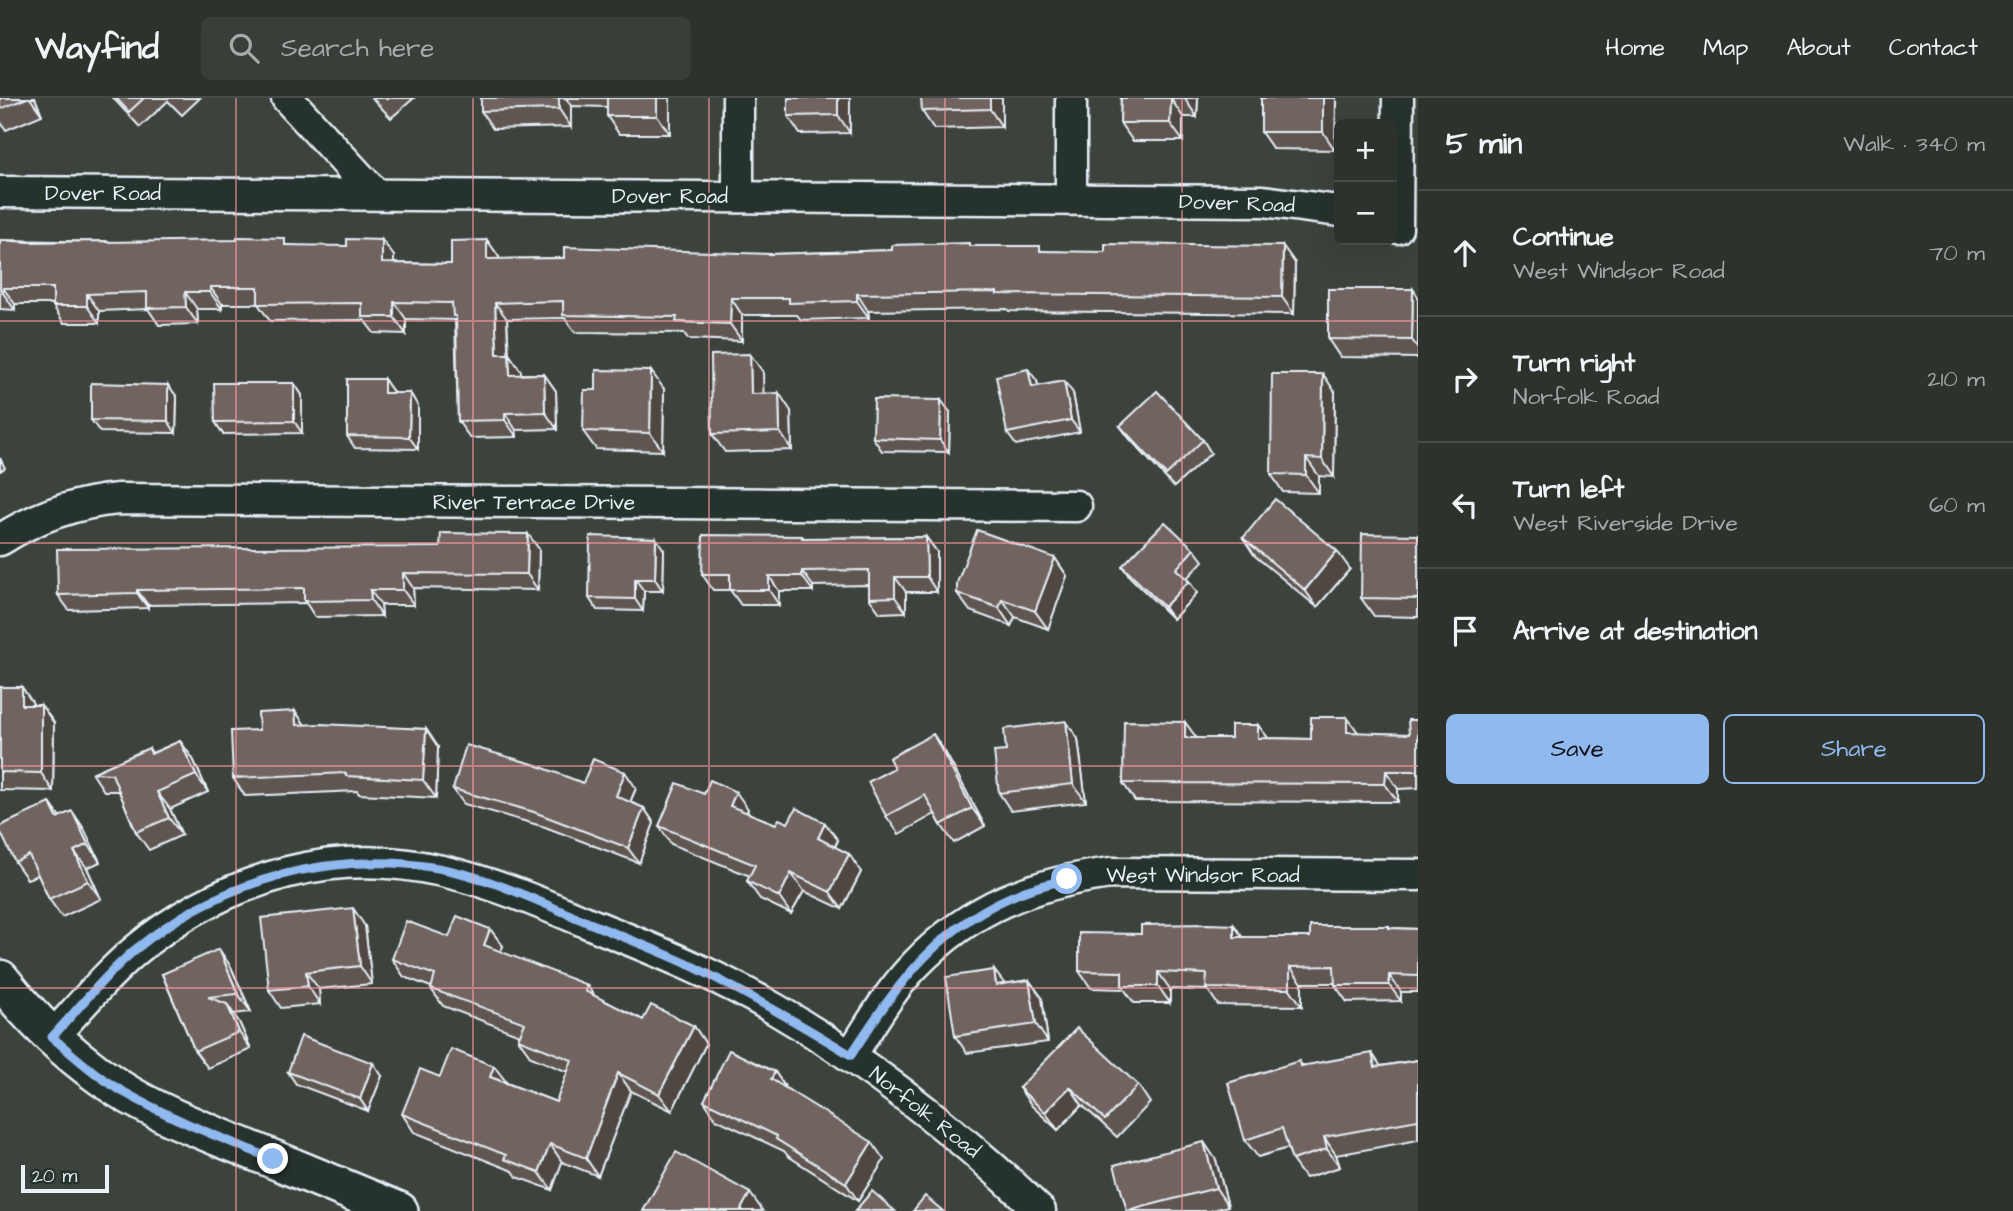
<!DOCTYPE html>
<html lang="en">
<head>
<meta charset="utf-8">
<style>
	body { margin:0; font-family:"Architects Daughter",sans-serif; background:#393e39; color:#f1f3f6 }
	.controls { position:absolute; right:21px; top:21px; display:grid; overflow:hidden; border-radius:10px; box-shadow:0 7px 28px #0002 }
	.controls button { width:63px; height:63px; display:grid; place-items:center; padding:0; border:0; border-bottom:2px solid #484d49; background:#2d322d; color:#f1f3f6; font:35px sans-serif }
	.scale { position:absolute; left:21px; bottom:18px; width:88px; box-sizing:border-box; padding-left:7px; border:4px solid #e8f1f8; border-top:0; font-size:19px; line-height:24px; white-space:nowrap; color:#e8f1f8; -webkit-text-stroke:5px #26332d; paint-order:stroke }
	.stop { position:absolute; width:21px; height:21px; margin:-16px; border:5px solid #90b9f0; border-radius:50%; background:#fff }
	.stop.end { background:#90b9f0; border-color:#fff; box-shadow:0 2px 7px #0008 }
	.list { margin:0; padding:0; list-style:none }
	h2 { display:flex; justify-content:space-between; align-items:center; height:91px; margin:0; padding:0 28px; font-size:30px }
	h2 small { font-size:23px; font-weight:400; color:#a7aaaa }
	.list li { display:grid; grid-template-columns:46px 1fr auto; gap:21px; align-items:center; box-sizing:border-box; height:126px; padding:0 28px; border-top:2px solid #484d49 }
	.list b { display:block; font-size:26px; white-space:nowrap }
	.list p { margin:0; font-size:23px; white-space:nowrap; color:#a7aaaa }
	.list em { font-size:23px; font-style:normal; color:#a7aaaa }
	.actions { display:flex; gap:14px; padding:21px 28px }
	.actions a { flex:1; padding:16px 0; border:2px solid #90b9f0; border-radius:10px; text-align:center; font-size:24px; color:#90b9f0 }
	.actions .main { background:#90b9f0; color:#111 }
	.icon { flex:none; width:38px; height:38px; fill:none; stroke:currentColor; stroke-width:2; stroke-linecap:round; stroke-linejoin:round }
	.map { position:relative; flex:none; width:1418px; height:1113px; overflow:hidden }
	header { display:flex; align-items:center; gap:42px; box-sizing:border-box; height:98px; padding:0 35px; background:#2d322d; border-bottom:2px solid #484d49 }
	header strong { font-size:33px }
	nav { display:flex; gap:38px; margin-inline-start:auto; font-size:24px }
	.search { width:490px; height:63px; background:#393e39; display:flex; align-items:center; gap:18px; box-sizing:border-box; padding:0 24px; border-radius:10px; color:#a7aaaa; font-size:26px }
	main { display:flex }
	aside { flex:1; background:#2d322d }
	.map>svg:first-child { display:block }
</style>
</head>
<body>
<header>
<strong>Wayfind</strong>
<div class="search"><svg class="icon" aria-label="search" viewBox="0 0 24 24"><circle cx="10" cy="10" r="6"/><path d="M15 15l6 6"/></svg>Search here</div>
<nav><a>Home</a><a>Map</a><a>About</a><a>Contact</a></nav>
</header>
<main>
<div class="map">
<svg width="1418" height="1113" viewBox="0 0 1418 1113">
	<rect width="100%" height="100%" fill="#3c423c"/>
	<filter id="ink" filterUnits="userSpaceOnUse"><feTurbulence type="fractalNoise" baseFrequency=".0143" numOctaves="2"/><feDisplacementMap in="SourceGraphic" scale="14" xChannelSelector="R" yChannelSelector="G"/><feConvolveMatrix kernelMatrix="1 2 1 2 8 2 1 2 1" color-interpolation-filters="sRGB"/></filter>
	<g filter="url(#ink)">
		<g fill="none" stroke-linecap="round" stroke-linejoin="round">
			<g stroke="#e8f1f8" stroke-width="35">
				<g id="minor">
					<polyline points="287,0 375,96"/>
					<polyline points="0,94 1263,103 1339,113"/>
					<polyline points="738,99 738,0"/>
					<polyline points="1071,101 1071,0"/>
					<polyline points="1397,130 1398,0"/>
					<path d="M0,442C37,418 74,405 118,401L1076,408"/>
					<path d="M52,939C79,910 105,878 136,852C180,815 232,789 288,774C401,745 491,784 593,827C655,852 717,877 775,911C873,968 959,1035 1040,1113"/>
					<path d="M851,957C871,926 890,892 916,866C972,808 1034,785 1111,775L1418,777"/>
				</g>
			</g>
			<g stroke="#e8f1f8" stroke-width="42">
				<path id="tertiary" d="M0,881C33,923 72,960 116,989C155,1014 199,1031 241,1048C294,1070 346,1091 399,1113"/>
			</g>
			<use href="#minor" stroke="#26332d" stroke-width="30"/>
			<use href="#tertiary" stroke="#26332d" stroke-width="37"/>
		</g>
		<g fill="#615651" stroke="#e8f1f8" stroke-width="2">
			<polygon points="0,0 35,0 42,17 6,32 0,23"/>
			<polygon points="113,0 200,0 182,17 168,3 140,29"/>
			<polygon points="372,0 414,0 391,20"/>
			<polygon points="481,0 670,0 670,36 619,36 607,18 607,9 571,8 571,29 493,31 481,13"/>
			<polygon points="788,0 850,0 850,35 800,36 788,18"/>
			<polygon points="1002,0 1002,29 934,31 922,13"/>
			<polygon points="1121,0 1198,0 1197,19 1183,19 1183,43 1133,43 1120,25"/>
			<polygon points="1261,0 1336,0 1335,52 1273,51 1261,34"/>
			<polygon points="0,142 291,147 394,158 394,165 451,166 487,142 499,159 499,161 771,156 892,152 972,148 1044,153 1295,165 1294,216 1009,213 1007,211 868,213 869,220 801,222 797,217 742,217 742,243 688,241 684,235 575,234 565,220 507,221 509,256 521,273 521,276 544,276 556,293 557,331 516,332 517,339 470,340 458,323 455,222 406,221 406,236 374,235 364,222 270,223 258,206 222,206 222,211 197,211 198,226 159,227 148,211 99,213 99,225 64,225 53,208 53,206 15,206 15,212 0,211"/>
			<polygon points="1413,191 1418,199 1418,260 1340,259 1328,241"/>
			<polygon points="763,274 763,295 791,313 792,352 725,354 712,336"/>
			<polygon points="384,281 393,294 393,295 410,295 418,308 418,351 355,350 347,338"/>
			<polygon points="1037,283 1038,288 1073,295 1080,334 1016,347 1007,335"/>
			<polygon points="294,285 302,297 302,335 223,336 215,324"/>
			<polygon points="168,287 177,299 176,335 100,334 91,322"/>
			<polygon points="664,291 663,353 596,351 583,333"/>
			<polygon points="1335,294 1334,379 1319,378 1319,395 1283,394 1271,376"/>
			<polygon points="950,314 949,354 882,353 873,340"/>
			<polygon points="1120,328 1203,342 1211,355 1174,389 1129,340"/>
			<polygon points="0,360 5,370 0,373"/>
			<polygon points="1418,437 1418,519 1374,518 1361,500"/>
			<polygon points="802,438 804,440 926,439 937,454 937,494 906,494 906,514 880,515 869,500 869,487 813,488 813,493 779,493 779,507 741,507 730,492 713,492 702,476"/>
			<polygon points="1243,440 1350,471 1317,509 1255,458"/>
			<polygon points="539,451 538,492 413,490 414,507 381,507 382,518 315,519 306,505 148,507 148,510 69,512 58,497"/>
			<polygon points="1194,451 1203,463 1186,481 1197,495 1173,521 1131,480 1122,468"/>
			<polygon points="664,452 663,493 644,493 643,513 597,512 589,500"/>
			<polygon points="1055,460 1067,478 1048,531 1015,519 1011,528 970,513 957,495"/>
			<polygon points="0,589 34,607 41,607 54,625 53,693 0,692"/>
			<polygon points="295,613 305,627 426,631 438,649 436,700 359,696 357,693 245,698 233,680 259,632"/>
			<polygon points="1418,622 1418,690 1398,691 1398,704 1135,703 1123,685 1197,640 1231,640 1258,627 1268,640 1311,641 1358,635 1409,636"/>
			<polygon points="1078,641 1086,704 1011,713 999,695 1006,653"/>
			<polygon points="180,643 193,661 208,694 170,711 182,737 149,752 136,734 119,693 104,693 92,675 149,650 152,655"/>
			<polygon points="945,654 985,728 954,745 941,727 935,716 899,736 886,718 894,670"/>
			<polygon points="583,685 636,690 630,704 644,710 654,725 639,765 545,729 464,706 453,691"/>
			<polygon points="704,696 748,711 747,715 776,726 788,725 838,742 835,749 861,774 842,811 804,793 791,816 760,801 747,783 750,778 671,746 659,728"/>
			<polygon points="50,705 60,719 72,713 84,731 100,764 87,770 101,801 62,819 49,801 38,777 27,781 15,764"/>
			<polygon points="1234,827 1242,839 1310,839 1389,828 1391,830 1418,831 1418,894 1401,894 1401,903 1347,904 1335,887 1335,885 1302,885 1302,908 1218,907 1208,892 1170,891 1170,905 1134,905 1124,891 1091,890 1079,873 1141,836"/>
			<polygon points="365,828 372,886 319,891 320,906 281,910 269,892"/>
			<polygon points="490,831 503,848 500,854 594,898 643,922 694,928 706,946 672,1013 631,993 598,1078 562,1064 552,1092 517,1079 513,1073 414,1034 402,1016 440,979 507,985 556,1004 568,974 531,959 518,941 520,937 443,908 431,891 431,889 404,879 392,861 449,839"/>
			<polygon points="231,869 251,914 233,916 239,924 251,951 208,970 195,953 162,876"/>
			<polygon points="994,872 1004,886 1029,882 1042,900 1048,944 967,955 955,938"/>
			<polygon points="1418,962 1418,1042 1336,1057 1340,1069 1305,1080 1292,1062 1288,1050 1258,1059 1245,1042 1299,963 1302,967 1381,968"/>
			<polygon points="288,974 382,978 368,1013 296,986"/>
			<polygon points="775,974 786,990 884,1062 858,1103 788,1058 784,1053 716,1021 704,1003"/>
			<polygon points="1138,987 1150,1005 1117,1039 1082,1007 1058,1032 1032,1008 1019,990"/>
			<polygon points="1216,1062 1228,1108 1210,1113 1127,1113"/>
		</g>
		<g fill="#4f4642" stroke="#e8f1f8" stroke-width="2">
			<polygon points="30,0 35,0 42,17"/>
			<polygon points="559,0 566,0 571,8 571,29 559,11"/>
			<polygon points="657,0 670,0 670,36 657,18"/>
			<polygon points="838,0 850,0 850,35 838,17"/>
			<polygon points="990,0 1002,0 1002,29 990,11"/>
			<polygon points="1185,0 1198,0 1197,19 1185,1"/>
			<polygon points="1323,0 1336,0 1335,52 1323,34"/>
			<polygon points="1171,1 1183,19 1183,43 1170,25"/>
			<polygon points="382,142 394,158 394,182 382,165"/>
			<polygon points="487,142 499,159 499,178 487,161"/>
			<polygon points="1283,148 1295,165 1294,216 1282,199"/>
			<polygon points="210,189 222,206 222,211 210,194"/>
			<polygon points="3,190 15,206 15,212 3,195"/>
			<polygon points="1413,191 1418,199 1418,250 1412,242"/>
			<polygon points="185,194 197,211 198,226 186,209"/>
			<polygon points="87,196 99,213 99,225 87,208"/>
			<polygon points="857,196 868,213 869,220 857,203"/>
			<polygon points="731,200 742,217 742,243 730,226"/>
			<polygon points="394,204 406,221 406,236 394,219"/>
			<polygon points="495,205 507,221 509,273 497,256"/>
			<polygon points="509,256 521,273 522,294 510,277"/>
			<polygon points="750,256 763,274 764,313 751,296"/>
			<polygon points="1028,271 1037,283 1040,301 1032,289"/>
			<polygon points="651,273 664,291 663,353 650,335"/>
			<polygon points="544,276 556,293 557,331 545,314"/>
			<polygon points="1323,276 1335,294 1334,379 1322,361"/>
			<polygon points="384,281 393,294 393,308 384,295"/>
			<polygon points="1064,283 1073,295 1080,334 1071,322"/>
			<polygon points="294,285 302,297 302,335 294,323"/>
			<polygon points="168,287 177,299 176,335 168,323"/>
			<polygon points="410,295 418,308 418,351 409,339"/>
			<polygon points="779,295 791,313 792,352 780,334"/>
			<polygon points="941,302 950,314 949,354 940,342"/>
			<polygon points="505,315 516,332 517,339 505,322"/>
			<polygon points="1306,360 1319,378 1319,395 1306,377"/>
			<polygon points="528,436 539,451 538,492 527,476"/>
			<polygon points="926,439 937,454 937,494 927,479"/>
			<polygon points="656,440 664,452 663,493 655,481"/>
			<polygon points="1337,453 1350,471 1317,509 1305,492"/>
			<polygon points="1055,460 1067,478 1048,531 1035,513"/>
			<polygon points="802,473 813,488 813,493 802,478"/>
			<polygon points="403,475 413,490 414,507 403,492"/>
			<polygon points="769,478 779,493 779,507 769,492"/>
			<polygon points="895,479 906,494 906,514 895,499"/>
			<polygon points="635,481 644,493 643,513 635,501"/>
			<polygon points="1189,483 1197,495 1173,521 1164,509"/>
			<polygon points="137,492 148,507 148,510 137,495"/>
			<polygon points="370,492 381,507 382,518 371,502"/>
			<polygon points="1002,501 1015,519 1011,528 999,510"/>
			<polygon points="22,589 34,607 34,625 22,607"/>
			<polygon points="41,607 54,625 53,693 41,675"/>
			<polygon points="295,613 307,630 296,627"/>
			<polygon points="1347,619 1360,637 1347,634"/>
			<polygon points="1066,623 1078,641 1086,704 1073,686"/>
			<polygon points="1185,624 1198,642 1185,640"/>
			<polygon points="1258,627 1271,644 1258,640"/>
			<polygon points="426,631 438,649 436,700 423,682"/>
			<polygon points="933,636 945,654 985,728 972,710"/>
			<polygon points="180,643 193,661 208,694 196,677"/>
			<polygon points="1386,673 1398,691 1398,704 1385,686"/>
			<polygon points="625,674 636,690 626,714 616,698"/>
			<polygon points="157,694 170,711 182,737 169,720"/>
			<polygon points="736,694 748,711 742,725 730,708"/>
			<polygon points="50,705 62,722 57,720"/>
			<polygon points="644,710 654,725 639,765 628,750"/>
			<polygon points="72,713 84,731 100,764 88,746"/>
			<polygon points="825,725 838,742 830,758 818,740"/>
			<polygon points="74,753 87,770 101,801 88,783"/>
			<polygon points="849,756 861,774 842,811 830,794"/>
			<polygon points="791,775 804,793 791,816 779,799"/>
			<polygon points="353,810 365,828 372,886 360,868"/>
			<polygon points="1234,827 1246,844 1234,839"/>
			<polygon points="490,831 503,848 496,865 484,847"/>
			<polygon points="219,851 231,869 251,914 238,896"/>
			<polygon points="1290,869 1302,885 1302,908 1290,891"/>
			<polygon points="994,872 1007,889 996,887"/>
			<polygon points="306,874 319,891 320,906 308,888"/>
			<polygon points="1158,874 1170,891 1170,905 1158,888"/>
			<polygon points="1389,877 1401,894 1401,903 1389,887"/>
			<polygon points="1029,882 1042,900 1048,944 1036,926"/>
			<polygon points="587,887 599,905 585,893"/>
			<polygon points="227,906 239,924 251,951 239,934"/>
			<polygon points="694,928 706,946 672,1013 659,996"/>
			<polygon points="1372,955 1384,973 1375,969"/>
			<polygon points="373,965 382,978 368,1013 360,1001"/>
			<polygon points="494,968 507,985 490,979"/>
			<polygon points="775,974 787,992 771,981"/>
			<polygon points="618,975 631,993 598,1078 586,1060"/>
			<polygon points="1070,989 1082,1007 1058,1032 1045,1014"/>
			<polygon points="1324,1039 1336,1057 1340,1069 1327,1051"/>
			<polygon points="872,1044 884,1062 858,1103 846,1085"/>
			<polygon points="1204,1044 1216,1062 1228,1108 1216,1090"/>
			<polygon points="550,1046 562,1064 552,1092 539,1074"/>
			<polygon points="750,1095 763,1113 742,1113 741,1111"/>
		</g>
		<g fill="#71645e" stroke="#e8f1f8" stroke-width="2">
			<polygon points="0,0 27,0 0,11"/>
			<polygon points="116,0 144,0 129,14"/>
			<polygon points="481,0 559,0 559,11 481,13"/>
			<rect x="607" y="0" width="50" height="18"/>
			<polygon points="788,0 838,0 838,17 788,18"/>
			<polygon points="921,0 990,0 990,11 922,13"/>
			<polygon points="1121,0 1185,0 1185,1 1171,1 1170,25 1120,25"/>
			<rect x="1261" y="0" width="62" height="34"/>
			<polygon points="237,139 285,140 285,147 347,148 347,141 382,142 382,165 451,166 451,143 487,142 487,161 564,160 564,149 771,156 892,152 892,147 969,145 969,148 1040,148 1040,153 1105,154 1105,146 1283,148 1282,199 997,196 997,194 857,196 857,203 789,205 789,200 731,200 730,226 676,224 677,219 563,217 563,203 495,205 497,256 509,256 510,277 544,276 545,314 505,315 505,322 458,323 456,218 453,218 452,205 394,204 394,219 362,219 362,205 258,206 258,189 210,189 210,194 185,194 186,209 147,210 147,194 87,196 87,208 53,208 53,190 3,190 3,195 0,195 0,142 28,144 106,143 106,144 237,142"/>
			<polygon points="1328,191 1413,191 1412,242 1328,241"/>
			<polygon points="750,256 751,296 779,295 780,334 712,336 711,257"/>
			<polygon points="1028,271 1032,289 1064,283 1071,322 1007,335 996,278"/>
			<polygon points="596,272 651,273 650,335 583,333 584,292 596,292"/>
			<polygon points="1272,276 1323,276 1322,361 1306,360 1306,377 1271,376"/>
			<polygon points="347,281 384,281 384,295 410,295 409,339 347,338"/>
			<polygon points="91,285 168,287 168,323 91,322"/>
			<polygon points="214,285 294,285 294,323 215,324"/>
			<polygon points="1157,293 1203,342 1166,377 1120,328"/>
			<polygon points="874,301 941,302 940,342 873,340"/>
			<polygon points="1275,401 1337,453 1305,492 1243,440"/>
			<polygon points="1165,424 1194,451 1176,471 1189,483 1164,509 1122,468"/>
			<polygon points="977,432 1055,460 1035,513 1002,501 999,510 957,495 957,485"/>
			<polygon points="441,435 528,436 527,476 403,475 403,492 370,492 371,502 304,503 304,490 137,492 137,495 58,497 57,451 440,449"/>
			<polygon points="1362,436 1418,437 1418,501 1361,500"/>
			<polygon points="703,437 802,438 802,440 926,439 927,479 895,479 895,499 869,500 869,472 802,473 802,478 769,478 769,492 730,492 730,476 702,476"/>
			<polygon points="590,438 656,440 655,481 635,481 635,501 589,500"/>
			<polygon points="0,589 22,589 22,607 41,607 41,675 0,674"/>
			<polygon points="295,613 296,627 321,626 426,631 423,682 346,678 346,675 233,680 231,633 259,632 258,615"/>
			<polygon points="1311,619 1347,619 1347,634 1409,636 1408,622 1418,622 1418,673 1386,673 1385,686 1123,685 1124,623 1185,624 1185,640 1231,640 1231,627 1258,627 1258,640 1311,641"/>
			<polygon points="1066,623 1073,686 999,695 994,654 1006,653 1004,631"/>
			<polygon points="933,636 972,710 941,727 925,697 886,718 868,684 894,670 889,660"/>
			<polygon points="180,643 196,677 157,694 169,720 136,734 112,676 92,675 149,650 151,656"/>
			<polygon points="466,647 533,666 583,685 593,661 625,674 616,698 644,710 628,750 534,714 453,691"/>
			<polygon points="710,682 736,694 730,708 776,726 779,721 788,725 796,710 825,725 818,740 849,756 830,794 791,775 779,799 747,783 755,767 659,728 677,685 704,696"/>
			<polygon points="50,705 57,720 72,713 88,746 74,753 88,783 49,801 29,757 15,764 0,733 0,728"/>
			<polygon points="353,810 360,868 306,874 308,888 269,892 261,820"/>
			<polygon points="457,818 490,831 484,847 587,887 585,893 643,922 651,907 694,928 659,996 618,975 586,1060 550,1046 539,1074 504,1061 506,1057 402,1016 420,971 440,979 451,951 494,968 490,979 556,1004 572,962 518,941 525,925 431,891 435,877 392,861 406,823 449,839"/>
			<polygon points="1207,826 1234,827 1234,839 1310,839 1310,828 1389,828 1389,830 1418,831 1418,878 1389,877 1389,887 1335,887 1334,868 1290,869 1290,891 1206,890 1207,876 1158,874 1158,888 1122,888 1122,874 1079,873 1079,835 1141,836 1141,827"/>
			<polygon points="219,851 238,896 208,899 227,906 239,934 195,953 162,876"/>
			<polygon points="994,872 996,887 1029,882 1036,926 955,938 946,879"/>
			<polygon points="1077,930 1138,987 1105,1022 1070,989 1045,1014 1019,990"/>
			<polygon points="301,938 373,965 360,1001 288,974"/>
			<polygon points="729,952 775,974 771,981 872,1044 846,1085 776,1041 777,1038 704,1003"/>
			<polygon points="1372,955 1375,969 1418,962 1418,1022 1324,1039 1327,1051 1292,1062 1282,1030 1245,1042 1228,985 1299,963 1301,968"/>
			<polygon points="1204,1044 1216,1090 1127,1113 1114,1067"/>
			<polygon points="676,1054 750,1095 741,1111 744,1113 643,1113"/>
			<polygon points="872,1093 895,1113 855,1113"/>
			<polygon points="925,1098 943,1113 913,1113"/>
		</g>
	</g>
	<g fill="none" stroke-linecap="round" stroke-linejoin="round" filter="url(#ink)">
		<path stroke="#90b9f0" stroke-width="9" d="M273,1061C221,1040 169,1020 120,992C95,977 74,958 52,939C79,910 105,877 136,851C220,782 330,752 438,770C490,779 539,804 587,824C622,839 659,852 694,869C748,896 800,926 851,957C898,885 941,824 1025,793C1039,788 1053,785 1067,781"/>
	</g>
	<path fill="none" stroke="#ff9aa2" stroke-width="2" stroke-opacity="0.55" d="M236,0V1113M473,0V1113M709,0V1113M945,0V1113M1182,0V1113M0,223H1418M0,445H1418M0,668H1418M0,890H1418"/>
	<g text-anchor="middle" stroke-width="5" stroke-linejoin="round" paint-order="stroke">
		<g font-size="21" fill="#e8f1f8" stroke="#26332d">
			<text x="103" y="102">Dover Road</text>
			<text x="670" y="105">Dover Road</text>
			<text transform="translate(1237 105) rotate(2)" y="7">Dover Road</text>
			<text x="534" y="411">River Terrace Drive</text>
			<text x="1203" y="784">West Windsor Road</text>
			<text transform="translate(925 1014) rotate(38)" y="7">Norfolk Road</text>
		</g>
	</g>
</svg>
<div class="controls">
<button>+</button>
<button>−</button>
</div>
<div class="scale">20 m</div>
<div class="stop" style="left:1067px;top:781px"></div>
<div class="stop end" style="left:273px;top:1061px"></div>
</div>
<aside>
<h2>5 min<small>Walk · 340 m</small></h2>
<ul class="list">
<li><svg class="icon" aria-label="ahead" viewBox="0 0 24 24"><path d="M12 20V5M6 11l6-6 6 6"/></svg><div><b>Continue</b><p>West Windsor Road</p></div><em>70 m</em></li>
<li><svg class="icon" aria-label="right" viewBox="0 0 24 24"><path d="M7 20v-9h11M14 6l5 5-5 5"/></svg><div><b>Turn right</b><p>Norfolk Road</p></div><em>210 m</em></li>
<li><svg class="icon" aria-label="left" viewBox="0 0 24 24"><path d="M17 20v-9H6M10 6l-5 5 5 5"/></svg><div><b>Turn left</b><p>West Riverside Drive</p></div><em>60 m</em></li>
<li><svg class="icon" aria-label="arrive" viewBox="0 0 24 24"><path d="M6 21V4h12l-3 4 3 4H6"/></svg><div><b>Arrive at destination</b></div></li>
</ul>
<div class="actions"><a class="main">Save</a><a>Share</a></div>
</aside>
</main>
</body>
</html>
